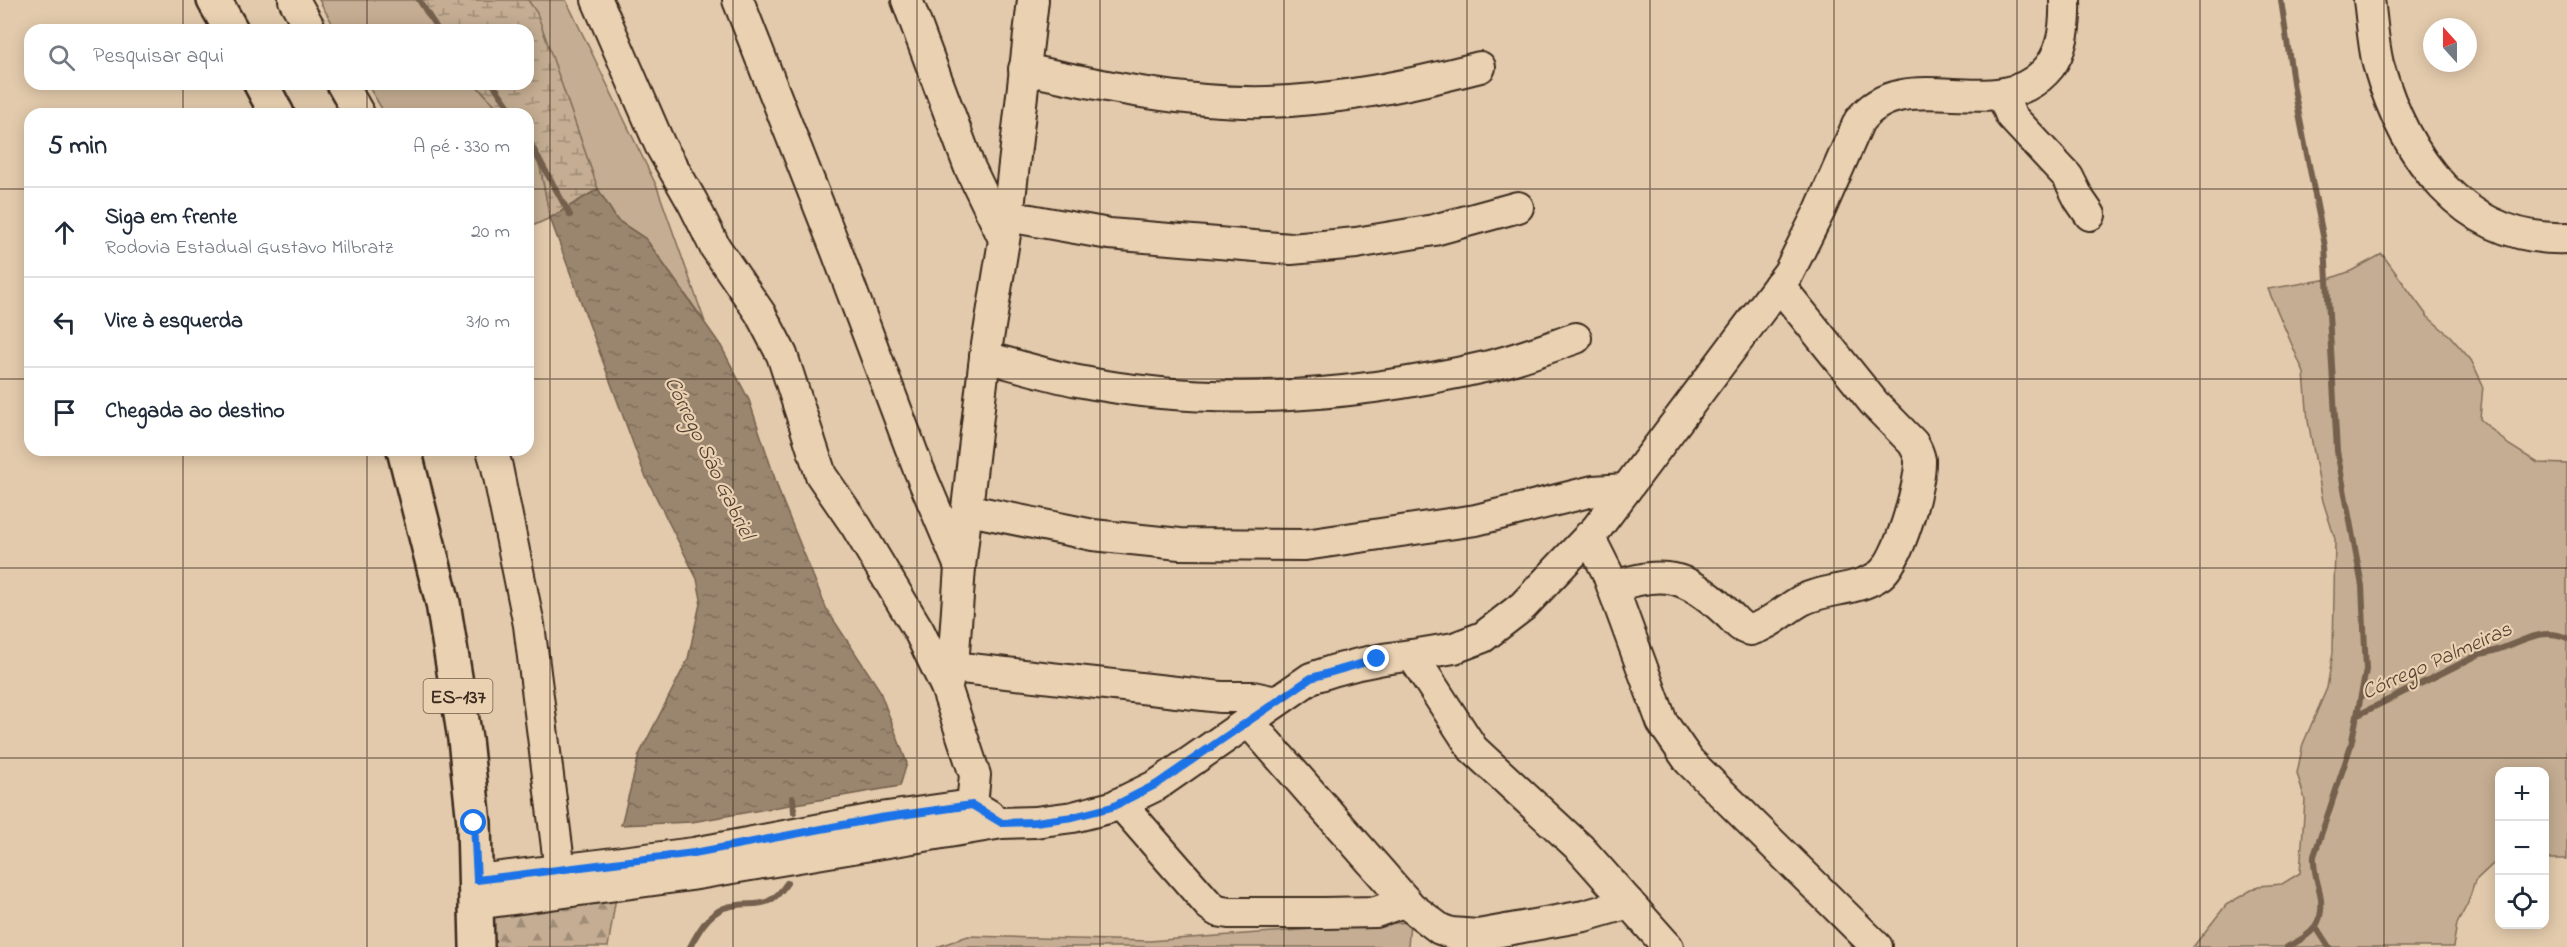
<!DOCTYPE html>
<html lang="pt">
<head>
<meta charset="utf-8">
<style>
	body { margin:0; font-family:"Indie Flower",sans-serif; background:#f6f6f7; color:#1f2937 }
	.controls { position:absolute; right:18px; bottom:18px; display:grid; overflow:hidden; border-radius:12px; box-shadow:0 3px 15px #0003 }
	.controls button { width:54px; height:54px; display:grid; place-items:center; padding:0; border:0; border-bottom:2px solid #e0e1e3; background:#fff; color:#1f2937; font:30px sans-serif }
	.compass { position:absolute; left:2423px; top:18px; width:54px; height:54px; border-radius:50%; background:#fff; box-shadow:0 3px 15px #0003; rotate:339deg }
	.stop { position:absolute; width:18px; height:18px; margin:-14px; border:4px solid #1a73e8; border-radius:50%; background:#fff }
	.stop.end { background:#1a73e8; border-color:#fff; box-shadow:0 2px 6px #0008 }
	.list { margin:0; padding:0; list-style:none }
	h2 { display:flex; justify-content:space-between; align-items:center; height:78px; margin:0; padding:0 24px; font-size:26px }
	h2 small { font-size:20px; font-weight:400; color:#747a83 }
	.list li { display:grid; grid-template-columns:39px 1fr auto; gap:18px; align-items:center; box-sizing:border-box; height:90px; padding:0 24px; border-top:2px solid #e0e1e3 }
	.list b { display:block; font-size:22px; white-space:nowrap }
	.list p { margin:0; font-size:20px; white-space:nowrap; color:#747a83 }
	.list em { font-size:20px; font-style:normal; color:#747a83 }
	.icon { flex:none; width:33px; height:33px; fill:none; stroke:currentColor; stroke-width:2; stroke-linecap:round; stroke-linejoin:round }
	.map { position:relative; flex:none; width:2567px; height:947px; overflow:hidden }
	.search { position:absolute; background:#fff; box-shadow:0 3px 15px #0003; left:24px; top:24px; width:510px; height:66px; display:flex; align-items:center; gap:15px; box-sizing:border-box; padding:0 21px; border-radius:18px; color:#747a83; font-size:22px }
	.panel { position:absolute; background:#fff; box-shadow:0 3px 15px #0003; left:24px; top:108px; width:510px; height:348px; border-radius:18px }
	.map>svg:first-child { display:block }
</style>
</head>
<body>
<div class="map">
<svg width="2567" height="947" viewBox="0 0 2567 947">
	<defs>
		<pattern id="forest-firs" width="22" height="20" patternUnits="userSpaceOnUse" patternTransform="scale(1.5)"><rect width="22" height="20" fill="#c4ad92"/><path d="M5 1l3.5 6h-7zM16 11l3.5 6h-7z" fill="#a08d77"/></pattern>
		<pattern id="wetland-marsh" width="20" height="14" patternUnits="userSpaceOnUse" patternTransform="scale(1.5)"><rect width="20" height="14" fill="#c4ad92"/><path d="M1 5h8M5 5V1M11 12h8M15 12V8" fill="none" stroke="#a08d77"/></pattern>
		<pattern id="water-ripples" width="26" height="14" patternUnits="userSpaceOnUse" patternTransform="scale(1.5)"><rect width="26" height="14" fill="#9a856e"/><path d="M2 4q2-2 4 0t4 0M15 11q2-2 4 0t4 0" fill="none" stroke="#7f6d5a"/></pattern>
	</defs>
	<rect width="100%" height="100%" fill="#e3caac"/>
	<filter id="ink" filterUnits="userSpaceOnUse"><feTurbulence type="fractalNoise" baseFrequency=".0167" numOctaves="2"/><feDisplacementMap in="SourceGraphic" scale="12" xChannelSelector="R" yChannelSelector="G"/><feConvolveMatrix kernelMatrix="1 2 1 2 8 2 1 2 1" color-interpolation-filters="sRGB"/></filter>
	<g filter="url(#ink)">
		<g fill="#c4ad92" stroke="#806c58" stroke-width="1.5">
			<polygon points="319,0 422,0 435,30 336,30"/>
			<polygon points="528,0 566,0 657,187 705,322 646,239 617,220 598,189 537,14"/>
			<polygon points="367,84 475,84 504,114 385,114"/>
			<polygon points="528,146 540,166 550,218 528,228"/>
			<polygon points="2382,254 2428,317 2450,336 2471,360 2483,385 2480,419 2509,445 2538,463 2567,464 2567,859 2545,859 2544,772 2500,772 2499,862 2493,864 2475,881 2468,903 2457,924 2453,947 2193,947 2226,905 2258,886 2282,884 2300,873 2305,800 2297,773 2303,744 2327,688 2333,652 2335,539 2323,501 2308,421 2304,373 2268,289 2329,279 2351,271"/>
			<polygon points="1410,922 1408,947 937,947 968,936 1149,941"/>
		</g>
		<polygon fill="url(#forest-firs)" stroke="#806c58" stroke-width="1.5" points="616,897 608,947 492,947 493,916"/>
		<polygon fill="url(#wetland-marsh)" stroke="#806c58" stroke-width="1.5" points="422,0 528,0 537,13 598,189 550,218 540,166 528,146 528,114 504,114 475,84 528,84 528,30 435,30"/>
		<polygon fill="url(#water-ripples)" stroke="#74614e" stroke-width="1.5" points="598,189 617,220 646,239 721,346 749,400 781,497 827,610 879,689 907,763 900,786 692,822 621,825 639,755 688,659 701,599 697,579 644,473 550,218"/>
		<g fill="none" stroke-linecap="round" stroke-linejoin="round">
			<g stroke="#74614e" stroke-width="6">
				<polyline points="419,0 438,30"/>
				<path d="M2281,0L2294,89L2325,246L2337,451L2362,586L2366,670L2351,745L2314,856C2313,870 2317,880 2320,893C2326,924 2312,935 2287,947"/>
				<polyline points="493,84 514,114"/>
				<polyline points="528,139 570,215"/>
				<path d="M2358,715L2480,654C2511,651 2536,624 2567,638"/>
				<polyline points="793,798 794,812"/>
				<polyline points="2316,927 2329,947"/>
				<path d="M690,947C698,932 707,915 724,908C752,898 766,915 787,883"/>
			</g>
			<g stroke="#3b2a1e" stroke-width="34">
				<g id="minor">
					<polyline points="294,0 311,30"/>
					<polyline points="597,0 660,145 693,203 715,247 760,313 782,355 821,475 856,526 919,631 946,687 975,775 972,805 974,827"/>
					<polyline points="738,0 837,252 917,465 960,567"/>
					<polyline points="907,0 969,166 1004,239"/>
					<path d="M2369,0C2372,21 2373,43 2378,64C2404,155 2462,242 2567,238"/>
					<path d="M1024,69C1103,86 1186,104 1268,102C1340,100 1410,85 1480,67"/>
					<polyline points="342,84 359,114"/>
					<polyline points="2002,94 2011,116 2068,177 2079,199 2090,215"/>
					<polyline points="1008,216 1109,234 1291,249 1356,243 1434,230 1518,207"/>
					<path d="M985,357C1016,365 1047,375 1078,381C1213,408 1355,397 1489,366C1519,359 1547,348 1576,338"/>
					<polyline points="492,450 497,467 529,625 560,871"/>
					<polyline points="969,510 1093,535 1180,544 1305,545 1476,520 1593,491 1626,489"/>
					<polyline points="1589,536 1607,572 1662,722 1689,761 1877,947"/>
					<path d="M1613,587C1663,570 1685,574 1725,611C1734,618 1739,629 1751,630C1771,624 1784,610 1802,600C1826,588 1857,591 1880,575C1899,561 1921,484 1920,460C1919,454 1916,448 1913,443L1874,403L1779,285"/>
					<polyline points="953,667 1221,697 1253,697 1276,702"/>
					<polyline points="946,687 953,667 960,567 985,357 1008,216 1033,0"/>
					<polyline points="1249,722 1411,907 1440,929 1451,933 1478,935 1584,916 1629,903"/>
					<polyline points="1120,803 1209,905 1217,911 1229,913 1324,913 1376,912 1406,901"/>
					<polyline points="477,880 694,853 880,818 972,805 989,815"/>
					<path d="M476,904L691,875L1002,823L1035,822L1073,817L1112,807L1157,785L1311,678C1344,666 1377,659 1412,655"/>
					<path d="M1668,947L1580,848L1473,749L1412,655L1454,648L1483,637L1523,606L1597,528L1789,272L1820,210L1859,121C1905,61 1994,125 2045,72C2063,54 2066,26 2065,0"/>
				</g>
			</g>
			<g stroke="#3b2a1e" stroke-width="38">
				<g id="major">
					<polyline points="214,0 231,30"/>
					<polyline points="261,84 277,114"/>
					<polyline points="404,450 443,603 465,739 474,823 477,947"/>
				</g>
			</g>
			<use href="#minor" stroke="#ead1b2" stroke-width="30"/>
			<use href="#major" stroke="#ead1b2" stroke-width="33"/>
		</g>
	</g>
	<g fill="none" stroke-linecap="round" stroke-linejoin="round" filter="url(#ink)">
		<polyline stroke="#1a73e8" stroke-width="8" points="474,823 477,880 694,853 880,818 972,805 1002,823 1035,822 1073,817 1112,807 1157,784 1311,678 1377,659"/>
	</g>
	<path fill="none" stroke="#3b2a1e" stroke-width="1.5" stroke-opacity="0.55" d="M183,0V30M367,0V30M550,0V947M733,0V947M917,0V947M1100,0V947M1284,0V947M1467,0V947M1650,0V947M1834,0V947M2017,0V947M2200,0V947M2384,0V947M183,84V114M367,84V114M0,189H30M528,189H2567M0,379H30M528,379H2567M183,450V947M367,450V947M0,568H2567M0,758H2567"/>
	<g text-anchor="middle" stroke-width="4.5" stroke-linejoin="round" paint-order="stroke">
		<rect fill="#ead1b2" stroke="#705c4a" stroke-width="1.5" x="423.5" y="679" width="69" height="34" rx="4.5"/>
		<g font-size="20" font-weight="bold" fill="#3b2a1e">
			<text x="458" y="703">ES-137</text>
		</g>
		<g font-size="22" font-style="italic" fill="#534132" stroke="#ead1b2">
			<text transform="translate(711 457) rotate(64)" y="8">Córrego São Gabriel</text>
			<text transform="translate(2436 659) rotate(-24)" y="8">Córrego Palmeiras</text>
		</g>
	</g>
</svg>
<div class="controls">
<button>+</button>
<button>−</button>
<button><svg class="icon" aria-label="locate" viewBox="0 0 24 24"><circle cx="12" cy="12" r="6"/><path d="M12 2v4M12 18v4M2 12h4M18 12h4"/></svg></button>
</div>
<svg class="compass" viewBox="-18 -18 36 36"><path d="M0-13l5 13h-10z" fill="#e53935"/><path d="M0 13l5-13h-10z" fill="#747a83"/></svg>
<div class="stop" style="left:474px;top:823px"></div>
<div class="stop end" style="left:1377px;top:659px"></div>
<div class="search"><svg class="icon" aria-label="search" viewBox="0 0 24 24"><circle cx="10" cy="10" r="6"/><path d="M15 15l6 6"/></svg>Pesquisar aqui</div>
<section class="panel">
<h2>5 min<small>A pé · 330 m</small></h2>
<ul class="list">
<li><svg class="icon" aria-label="ahead" viewBox="0 0 24 24"><path d="M12 20V5M6 11l6-6 6 6"/></svg><div><b>Siga em frente</b><p>Rodovia Estadual Gustavo Milbratz</p></div><em>20 m</em></li>
<li><svg class="icon" aria-label="left" viewBox="0 0 24 24"><path d="M17 20v-9H6M10 6l-5 5 5 5"/></svg><div><b>Vire à esquerda</b></div><em>310 m</em></li>
<li><svg class="icon" aria-label="arrive" viewBox="0 0 24 24"><path d="M6 21V4h12l-3 4 3 4H6"/></svg><div><b>Chegada ao destino</b></div></li>
</ul>
</section>
</div>
</body>
</html>
